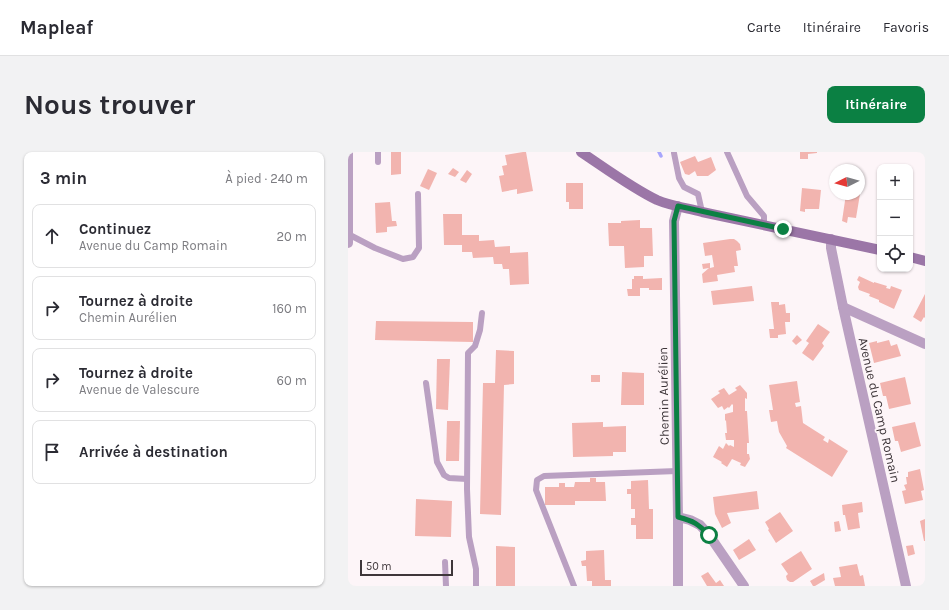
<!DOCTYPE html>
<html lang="fr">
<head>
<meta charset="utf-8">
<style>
	body { margin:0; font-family:Karla,sans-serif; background:#f2f2f3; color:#2b2b33 }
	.controls { position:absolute; right:12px; top:12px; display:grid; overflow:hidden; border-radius:8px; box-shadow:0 1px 3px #0004 }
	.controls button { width:36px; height:36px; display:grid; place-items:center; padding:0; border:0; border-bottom:1px solid #e1e1e2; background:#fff; color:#2b2b33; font:20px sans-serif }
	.compass { position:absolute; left:481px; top:12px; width:36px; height:36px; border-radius:50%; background:#fff; box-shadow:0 1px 3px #0004; rotate:264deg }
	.scale { position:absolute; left:12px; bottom:10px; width:93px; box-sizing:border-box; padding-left:4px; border:2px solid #3e363a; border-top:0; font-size:11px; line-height:14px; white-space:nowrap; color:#3e363a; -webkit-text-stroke:3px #fdf5f8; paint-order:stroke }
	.stop { position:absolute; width:12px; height:12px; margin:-9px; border:3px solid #0b8043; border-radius:50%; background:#fff }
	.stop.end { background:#0b8043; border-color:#fff; box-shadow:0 1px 4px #0008 }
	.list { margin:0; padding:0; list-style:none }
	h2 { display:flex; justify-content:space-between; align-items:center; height:52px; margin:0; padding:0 16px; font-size:17px }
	h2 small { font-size:13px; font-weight:400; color:#7c7c81 }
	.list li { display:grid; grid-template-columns:26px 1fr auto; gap:12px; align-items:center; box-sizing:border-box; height:64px; margin:0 8px 8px; padding:0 8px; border:1px solid #e1e1e2; border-radius:8px }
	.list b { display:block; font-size:15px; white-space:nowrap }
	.list p { margin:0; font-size:13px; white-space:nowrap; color:#7c7c81 }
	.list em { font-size:13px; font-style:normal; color:#7c7c81 }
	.icon { flex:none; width:22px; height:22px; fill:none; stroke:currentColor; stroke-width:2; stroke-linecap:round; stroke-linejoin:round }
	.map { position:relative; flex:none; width:577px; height:434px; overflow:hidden; border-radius:8px }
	header { display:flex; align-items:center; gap:24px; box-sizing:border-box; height:56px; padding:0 20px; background:#fff; border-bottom:1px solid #e1e1e2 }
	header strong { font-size:19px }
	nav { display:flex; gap:22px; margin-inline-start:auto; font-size:14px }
	.intro { display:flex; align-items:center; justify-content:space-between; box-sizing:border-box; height:96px; padding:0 24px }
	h1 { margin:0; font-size:28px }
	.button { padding:10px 18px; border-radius:8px; background:#0b8043; color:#fff; font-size:14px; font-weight:700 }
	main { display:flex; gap:24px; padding:0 24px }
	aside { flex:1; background:#fff; border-radius:8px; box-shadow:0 1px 3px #0004 }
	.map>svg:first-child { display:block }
</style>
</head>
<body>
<header>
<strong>Mapleaf</strong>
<nav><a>Carte</a><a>Itinéraire</a><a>Favoris</a></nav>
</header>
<div class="intro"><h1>Nous trouver</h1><a class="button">Itinéraire</a></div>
<main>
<aside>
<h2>3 min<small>À pied · 240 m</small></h2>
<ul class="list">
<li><svg class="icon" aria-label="ahead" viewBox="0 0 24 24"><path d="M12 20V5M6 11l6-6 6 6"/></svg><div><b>Continuez</b><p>Avenue du Camp Romain</p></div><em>20 m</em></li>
<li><svg class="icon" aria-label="right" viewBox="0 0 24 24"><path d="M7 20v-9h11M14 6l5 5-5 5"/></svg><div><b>Tournez à droite</b><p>Chemin Aurélien</p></div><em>160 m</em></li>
<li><svg class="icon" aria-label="right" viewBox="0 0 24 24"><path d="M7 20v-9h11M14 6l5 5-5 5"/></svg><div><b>Tournez à droite</b><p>Avenue de Valescure</p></div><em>60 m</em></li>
<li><svg class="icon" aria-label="arrive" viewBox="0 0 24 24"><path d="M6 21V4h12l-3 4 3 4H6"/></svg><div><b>Arrivée à destination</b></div></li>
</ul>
</aside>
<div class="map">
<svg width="577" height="434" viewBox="0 0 577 434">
	<rect width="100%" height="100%" fill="#fdf5f8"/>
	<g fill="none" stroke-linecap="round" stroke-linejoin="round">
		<polyline stroke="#a8a6fc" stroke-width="3.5" points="311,0 313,4"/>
	</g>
	<g fill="#f2b4af">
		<polygon points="43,0 53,0 53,22 43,23"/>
		<polygon points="175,0 178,0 185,39 169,42 169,37 154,40 151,24 156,23 154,14 159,13 157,3"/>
		<polygon points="452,0 469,0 469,1 460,2 460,7 452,7"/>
		<polygon points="347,4 350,10 363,5 368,18 360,24 349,24 347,19 341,23 337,22 332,10"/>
		<polygon points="105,16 111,20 107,25 100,22"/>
		<polygon points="80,17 89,21 81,38 72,34"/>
		<polygon points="119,18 124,22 118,31 112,28"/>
		<polygon points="218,31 235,31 235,57 221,57 221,50 218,50"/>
		<polygon points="454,36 473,38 471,57 457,57 457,60 452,59"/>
		<polygon points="498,42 512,42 508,66 500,65 499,71 494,69"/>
		<polygon points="42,50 44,69 48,69 49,74 39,75 39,80 28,81 27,51"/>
		<polygon points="95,62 114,62 114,83 131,83 131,89 146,88 147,95 162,94 162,101 180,100 181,132 162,133 161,117 155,117 154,112 146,112 145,105 125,106 124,100 114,100 114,93 96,93"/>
		<polygon points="292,68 292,76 304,76 305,104 296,104 296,115 277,116 276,94 261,94 260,71 273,71 273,69"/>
		<polygon points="382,87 386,87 389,89 392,92 393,98 388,99 390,114 386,114 387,120 369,123 370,129 355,131 354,122 361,116 355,117 354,112 362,111 362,116 366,115 364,103 357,104 355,91"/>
		<polygon points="286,124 295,124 295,127 314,126 314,138 301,138 301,136 292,136 292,144 280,144 279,137 284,137 284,127 286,127"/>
		<polygon points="511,124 526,131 526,130 539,134 538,136 542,137 543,134 554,138 546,157 531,150 531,148 521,144 522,142 511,138 510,135 512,130 509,128"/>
		<polygon points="404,134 406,149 365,153 363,139"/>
		<polygon points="577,142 577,166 576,165 573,170 565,165"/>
		<polygon points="423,150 431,150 431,153 437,152 438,161 442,161 442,170 437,170 438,182 430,183 430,186 422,186 421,177 426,177"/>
		<polygon points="28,169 125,170 125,190 27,188"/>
		<polygon points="470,172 482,180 474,191 476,194 465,209 454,201 461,191 458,189"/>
		<polygon points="449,183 454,188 448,193 444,189"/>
		<polygon points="541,188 543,194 549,192 553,204 526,211 521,191 529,189 529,191"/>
		<polygon points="148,198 166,199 166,232 156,233 153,363 132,362 135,231 147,231"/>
		<polygon points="89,207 102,207 100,258 88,257"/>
		<polygon points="274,220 296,221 296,253 273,253"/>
		<rect x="243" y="223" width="9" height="7"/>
		<polygon points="557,225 563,252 541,257 538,244 535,244 532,231"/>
		<polygon points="449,229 452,250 447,251 448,255 453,254 455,271 477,285 475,288 480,291 481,287 500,299 484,325 438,296 439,294 431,280 429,269 423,270 421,258 425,258 421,233"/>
		<polygon points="392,233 399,241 399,247 397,246 397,259 399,259 401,291 399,291 399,302 401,302 402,307 397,315 392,313 393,311 384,307 379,315 373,311 374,310 365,305 371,294 375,297 378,291 381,294 382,293 386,295 386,288 378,288 377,281 379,281 378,268 377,269 377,262 385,260 385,253 384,252 381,256 380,255 376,258 374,254 370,256 363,247 372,241 370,239 376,236 381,243 389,238 387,236"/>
		<polygon points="99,269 112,269 111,309 98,309"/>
		<polygon points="255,270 255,275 278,274 278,300 265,300 265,304 225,305 224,271"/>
		<polygon points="567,270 573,294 553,300 550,289 547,289 544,275"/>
		<polygon points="572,317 576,338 573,339 575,348 557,352 554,339 558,338 556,333 559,332 558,325 560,325 560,320"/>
		<polygon points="242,326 248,326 248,330 257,330 258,349 227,349 227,353 197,353 197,335 211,335 211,331 217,331 217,335 226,335 227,330 242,330"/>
		<polygon points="300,328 301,357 305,357 305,387 288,387 288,373 283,373 283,366 287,366 287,357 283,357 283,342 279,342 279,337 283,337 283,329"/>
		<polygon points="409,339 411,357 379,361 383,371 374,376 367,362 365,345"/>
		<polygon points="68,347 104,349 103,385 67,384"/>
		<polygon points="514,350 515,360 510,361 512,376 500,378 497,363 495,363 494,353"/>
		<polygon points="432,360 445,379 428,391 420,378 421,377 417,370"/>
		<polygon points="577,367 577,389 576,389 572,369"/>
		<polygon points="491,369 493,379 487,380 486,370"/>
		<polygon points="401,387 408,398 391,408 385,398"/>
		<polygon points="565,393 567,402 560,404 558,394"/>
		<polygon points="148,394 167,395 167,434 148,434"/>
		<polygon points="256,398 257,428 263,428 263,434 244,434 244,429 239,429 238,414 234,414 233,409 238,408 238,399"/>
		<polygon points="453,399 464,417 445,430 442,430 439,428 438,424 440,422 433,412"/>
		<polygon points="509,412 512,424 515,423 517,434 487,434 485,426 493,425 491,415"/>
		<polygon points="360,420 368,431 372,428 376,434 359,434 353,424"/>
		<polygon points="476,421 477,428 467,434 465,434 462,429"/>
	</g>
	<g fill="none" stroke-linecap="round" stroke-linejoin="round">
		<g stroke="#baa0c2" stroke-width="6">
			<polyline points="379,0 399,44 416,64 416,73"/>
			<polyline points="326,1 331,26 336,35 350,42 354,60"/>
			<polyline points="30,10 30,0"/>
			<polyline points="0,82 27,96 55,107 65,105 71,96 70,42"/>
			<polyline points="78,231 89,310 96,323 101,326 119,327"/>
			<polyline points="97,410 98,434"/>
			<polyline points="128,434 128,417 121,385 119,337 120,201 127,194 132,178 134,161"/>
			<polyline points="226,434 188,338 189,328 196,324 329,319"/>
		</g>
		<g stroke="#baa0c2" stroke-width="10">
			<polyline points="483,87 483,96 495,155 558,434"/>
			<polyline points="0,91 0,0"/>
			<polyline points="495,155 577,192"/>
			<polyline points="330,365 342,368 352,373 361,383 396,434"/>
			<polyline points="330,434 330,365 326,69 330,54"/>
		</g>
		<g stroke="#9b76a7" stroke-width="10">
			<path d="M233,0C257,16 284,36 309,48C323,54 339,56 354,60L532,98"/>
			<polyline points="562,105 577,109"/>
		</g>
	</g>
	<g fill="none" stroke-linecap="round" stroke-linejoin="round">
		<path stroke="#0b8043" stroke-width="5" d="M361,383C350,372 346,369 330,365L326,69L330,54L435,77"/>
	</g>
	<g text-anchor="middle" stroke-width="3.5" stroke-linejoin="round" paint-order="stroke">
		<g font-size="13" fill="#3e363a" stroke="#fdf5f8">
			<text transform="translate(315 244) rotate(-91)" y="5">Chemin Aurélien</text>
			<text transform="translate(532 258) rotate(77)" y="5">Avenue du Camp Romain</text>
		</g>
	</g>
</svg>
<div class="controls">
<button>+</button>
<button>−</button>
<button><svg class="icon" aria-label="locate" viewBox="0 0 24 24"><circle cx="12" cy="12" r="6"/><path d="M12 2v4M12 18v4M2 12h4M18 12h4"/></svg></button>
</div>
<svg class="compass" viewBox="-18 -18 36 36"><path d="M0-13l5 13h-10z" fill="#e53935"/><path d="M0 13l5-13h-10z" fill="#7c7c81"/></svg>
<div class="scale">50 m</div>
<div class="stop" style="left:361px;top:383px"></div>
<div class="stop end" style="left:435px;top:77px"></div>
</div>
</main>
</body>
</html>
